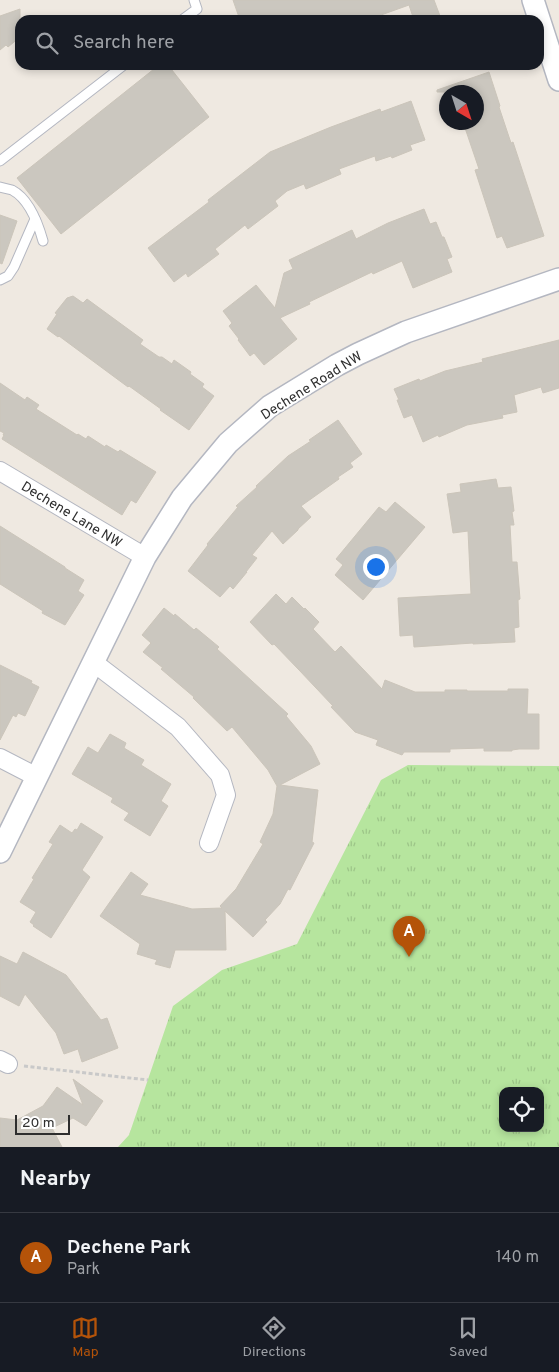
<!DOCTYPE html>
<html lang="en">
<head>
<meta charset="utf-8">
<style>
	body { margin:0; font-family:Overpass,sans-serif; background:#20242c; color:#f1f3f6 }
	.controls { position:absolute; right:15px; bottom:15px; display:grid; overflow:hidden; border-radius:10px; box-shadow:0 2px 8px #0003 }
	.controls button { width:45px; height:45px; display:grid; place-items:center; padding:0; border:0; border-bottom:1px solid #363941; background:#171b24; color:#f1f3f6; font:25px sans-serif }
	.compass { position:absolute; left:439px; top:85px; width:45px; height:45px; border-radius:50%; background:#171b24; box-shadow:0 2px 8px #0003; rotate:141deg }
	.scale { position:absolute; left:15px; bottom:12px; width:55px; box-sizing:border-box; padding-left:5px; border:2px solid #2e2e2e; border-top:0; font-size:14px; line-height:18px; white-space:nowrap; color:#2e2e2e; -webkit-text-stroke:4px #fff; paint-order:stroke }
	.you { position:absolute; left:375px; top:566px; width:18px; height:18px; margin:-12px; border:4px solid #fff; border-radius:50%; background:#1a73e8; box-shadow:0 0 0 8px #1a73e833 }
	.badge { display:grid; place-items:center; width:32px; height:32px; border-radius:50%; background:#b45309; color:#fff; font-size:16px; font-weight:700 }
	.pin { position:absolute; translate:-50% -41px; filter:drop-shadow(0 1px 2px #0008) }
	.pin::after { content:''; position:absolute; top:26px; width:18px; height:15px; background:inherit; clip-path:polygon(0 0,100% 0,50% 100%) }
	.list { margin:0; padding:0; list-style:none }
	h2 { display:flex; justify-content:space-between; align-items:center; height:65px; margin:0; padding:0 20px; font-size:21px }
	h2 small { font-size:16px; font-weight:400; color:#9ea1a6 }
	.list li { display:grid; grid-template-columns:32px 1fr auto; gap:15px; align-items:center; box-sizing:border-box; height:90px; padding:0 20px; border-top:1px solid #363941 }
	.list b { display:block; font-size:19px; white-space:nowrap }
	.list p { margin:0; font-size:16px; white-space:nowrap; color:#9ea1a6 }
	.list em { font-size:16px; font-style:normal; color:#9ea1a6 }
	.icon { flex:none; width:28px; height:28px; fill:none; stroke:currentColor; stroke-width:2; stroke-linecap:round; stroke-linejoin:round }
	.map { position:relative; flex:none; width:559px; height:1147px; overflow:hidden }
	.search { position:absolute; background:#171b24; box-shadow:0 2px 8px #0003; left:15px; right:15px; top:15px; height:55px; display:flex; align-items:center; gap:12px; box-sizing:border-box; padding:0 18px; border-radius:15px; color:#9ea1a6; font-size:19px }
	.sheet { height:155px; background:#171b24 }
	nav { display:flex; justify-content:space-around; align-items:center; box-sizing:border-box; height:70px; border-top:1px solid #363941; background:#171b24; font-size:14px; color:#9ea1a6 }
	nav a { display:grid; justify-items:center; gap:2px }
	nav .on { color:#b45309 }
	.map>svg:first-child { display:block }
</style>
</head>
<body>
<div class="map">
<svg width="559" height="1147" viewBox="0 0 559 1147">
	<defs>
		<pattern id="park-tufts" width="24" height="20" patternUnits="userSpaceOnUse" patternTransform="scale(1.25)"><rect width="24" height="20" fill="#b6e59e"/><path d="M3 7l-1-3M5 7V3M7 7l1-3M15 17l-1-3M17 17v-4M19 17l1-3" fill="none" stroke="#9dc588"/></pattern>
	</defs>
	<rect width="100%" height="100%" fill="#efe9e1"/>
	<path fill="url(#park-tufts)" fill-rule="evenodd" d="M408,765L559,766V1147H118L129,1135L173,1006L222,970L297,944L381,780ZM503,1091H540V1128H503Z"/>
	<g fill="#cbc7bf" stroke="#cbc5ba">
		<polygon points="233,0 434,0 440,16 429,20 414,20 409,5 367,20 240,20"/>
		<polygon points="20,9 20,37 8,47 6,45 0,50 0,16"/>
		<polygon points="159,65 168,65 209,117 61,234 17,178"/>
		<polygon points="489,72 500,106 499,107 511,143 513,142 544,236 507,248 502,236 497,238 475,170 479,169 463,122 476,122 476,92 437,92 437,90"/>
		<polygon points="411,101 425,140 410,145 412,150 392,158 391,156 376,161 375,156 339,169 341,174 306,189 304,184 287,191 275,201 278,206 248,229 245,225 215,249 219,254 188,277 186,273 174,282 148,248 209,202 208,200 270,152 331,127 380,109 381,112"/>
		<polygon points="424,209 430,224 436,222 442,237 444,237 452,257 447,259 452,272 413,288 402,261 373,274 372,272 309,302 310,304 280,318 297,339 264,365 254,353 250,356 238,340 239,339 229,326 232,323 223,311 256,285 275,308 284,273 293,269 289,260 352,230 356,239 388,223"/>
		<polygon points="0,215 17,221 2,264 0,263"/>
		<polygon points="73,296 83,303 87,299 143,340 140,344 159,357 162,357 172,364 174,360 191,372 190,374 204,384 202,387 214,396 189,430 160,410 161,409 129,386 128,387 59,336 58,337 47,329 57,314 55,313 67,298"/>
		<polygon points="559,340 559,388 543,393 541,387 514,395 517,412 502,415 503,418 467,425 439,437 438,435 423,442 412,415 404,418 397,400 399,400 394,389 419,379 420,381 445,371 483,362 482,359"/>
		<polygon points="0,383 25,400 27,397 39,405 36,409 77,435 78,434 86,439 88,436 105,447 106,445 118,452 120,450 156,472 136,503 131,500 122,515 2,439 4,435 3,435 4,433 0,431"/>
		<polygon points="338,420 362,454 350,463 353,467 338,477 339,479 301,506 311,517 298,529 298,530 283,544 272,531 252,555 257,558 246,572 247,572 233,589 230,586 220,597 188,571 208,545 207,544 238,507 236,506 257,487 256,486 288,456 311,441 309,440"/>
		<polygon points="496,479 498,488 511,487 514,511 512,512 514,525 510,525 512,562 517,562 520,599 518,600 519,627 514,628 515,642 473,644 473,643 414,647 413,635 400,636 398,598 471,594 468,531 453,533 447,494 461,492 460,484"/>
		<polygon points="395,502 425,527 363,600 335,575 343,565 336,559 379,507 386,512"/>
		<polygon points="0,526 65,567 65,568 84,580 78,591 84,595 65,625 42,613 43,611 0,584"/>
		<polygon points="276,594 286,604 292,597 304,609 305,608 319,622 313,629 335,652 341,646 382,689 385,680 415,692 445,692 445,690 467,690 467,691 508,691 508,689 528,689 527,714 539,714 539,749 519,749 512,750 512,751 484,751 484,748 450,749 450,752 404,752 402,755 376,745 378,740 355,732 331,707 333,706 299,670 274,644 272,645 250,622"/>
		<polygon points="164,608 174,616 175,614 194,630 196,628 219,647 217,649 288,714 286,716 311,746 320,764 280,785 318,790 312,842 314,843 290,890 288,889 280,904 265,920 267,922 253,937 225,911 226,950 175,950 170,968 155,964 157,960 137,954 140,944 100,916 131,872 148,884 140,895 192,909 222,908 220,906 236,889 263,844 260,842 273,814 277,786 268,770 232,727 227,731 193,698 194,697 161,669 163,668 143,652 151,643 142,635"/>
		<polygon points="0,665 32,681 31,683 39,687 25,716 18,713 16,717 13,715 0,740"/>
		<polygon points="110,734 126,743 124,748 144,760 141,765 171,784 161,801 168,806 150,836 124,820 129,813 111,802 113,798 72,774 88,747 98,753"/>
		<polygon points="81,823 103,837 82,870 90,877 51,938 33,926 34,925 30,922 36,912 20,902 34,879 32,878 53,844 49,842 60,825 72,833 75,829 77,830"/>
		<polygon points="23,952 66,975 101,1020 107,1018 118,1048 82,1062 78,1049 64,1054 56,1033 25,994 19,1006 0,996 0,956 17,964"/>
		<polygon points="73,1079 103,1101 86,1126 73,1118 52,1128 62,1147 0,1147 0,1118 17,1120 43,1106 57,1087 83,1105"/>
	</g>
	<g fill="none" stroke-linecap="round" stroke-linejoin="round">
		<g stroke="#b4b7c1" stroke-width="11">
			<g id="service">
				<polyline points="182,20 197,9 194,0"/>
				<polyline points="0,161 124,65"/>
				<path d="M0,187C4,188 8,189 12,190C29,199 38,223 43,241"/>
				<polyline points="0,280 8,276 14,267 35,219"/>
			</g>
		</g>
		<g stroke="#b4b7c1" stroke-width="20">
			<g id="minor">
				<polyline points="0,471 145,557"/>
				<polyline points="93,662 178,727 220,775 226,795 209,843"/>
				<polyline points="0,758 37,777"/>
				<polyline points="0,1060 8,1064"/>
			</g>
		</g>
		<g stroke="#b4b7c1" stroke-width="24">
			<g id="tertiary">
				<polyline points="533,0 559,80"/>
				<polyline points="0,852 145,557 182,498 228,443 270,406 337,365 358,354 406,332 559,279"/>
			</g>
		</g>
		<polyline stroke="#c9c9c9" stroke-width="3" stroke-dasharray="4 2.5" stroke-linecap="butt" points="24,1066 148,1080"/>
		<use href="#service" stroke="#fff" stroke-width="9"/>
		<use href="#minor" stroke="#fff" stroke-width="18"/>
		<use href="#tertiary" stroke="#fff" stroke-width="21"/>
	</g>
	<g text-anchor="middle" stroke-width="4" stroke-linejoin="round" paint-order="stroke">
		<g font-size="14" fill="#2e2e2e" stroke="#fff">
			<text transform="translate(311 385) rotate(-32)" y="5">Dechene Road NW</text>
			<text transform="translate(72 514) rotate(31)" y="5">Dechene Lane NW</text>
		</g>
	</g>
</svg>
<div class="controls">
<button><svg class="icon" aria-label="locate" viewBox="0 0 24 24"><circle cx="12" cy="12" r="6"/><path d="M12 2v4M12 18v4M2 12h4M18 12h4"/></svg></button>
</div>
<svg class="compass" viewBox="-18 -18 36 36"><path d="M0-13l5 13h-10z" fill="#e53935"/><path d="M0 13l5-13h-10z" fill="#9ea1a6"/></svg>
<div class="scale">20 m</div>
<div class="you"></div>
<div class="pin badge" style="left:409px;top:957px">A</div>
<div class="search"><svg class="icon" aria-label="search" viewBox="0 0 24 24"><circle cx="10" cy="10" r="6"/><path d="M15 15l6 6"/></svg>Search here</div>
</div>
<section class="sheet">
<h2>Nearby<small></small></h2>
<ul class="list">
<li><span class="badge">A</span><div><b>Dechene Park</b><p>Park</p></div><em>140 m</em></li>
</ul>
</section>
<nav>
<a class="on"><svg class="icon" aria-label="map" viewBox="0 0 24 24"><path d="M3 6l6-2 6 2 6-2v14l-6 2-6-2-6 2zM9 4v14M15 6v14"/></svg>Map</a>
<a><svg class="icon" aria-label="directions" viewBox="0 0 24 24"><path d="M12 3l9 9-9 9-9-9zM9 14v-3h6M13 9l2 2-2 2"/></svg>Directions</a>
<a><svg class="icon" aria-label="saved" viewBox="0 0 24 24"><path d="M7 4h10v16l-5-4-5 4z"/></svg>Saved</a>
</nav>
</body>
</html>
